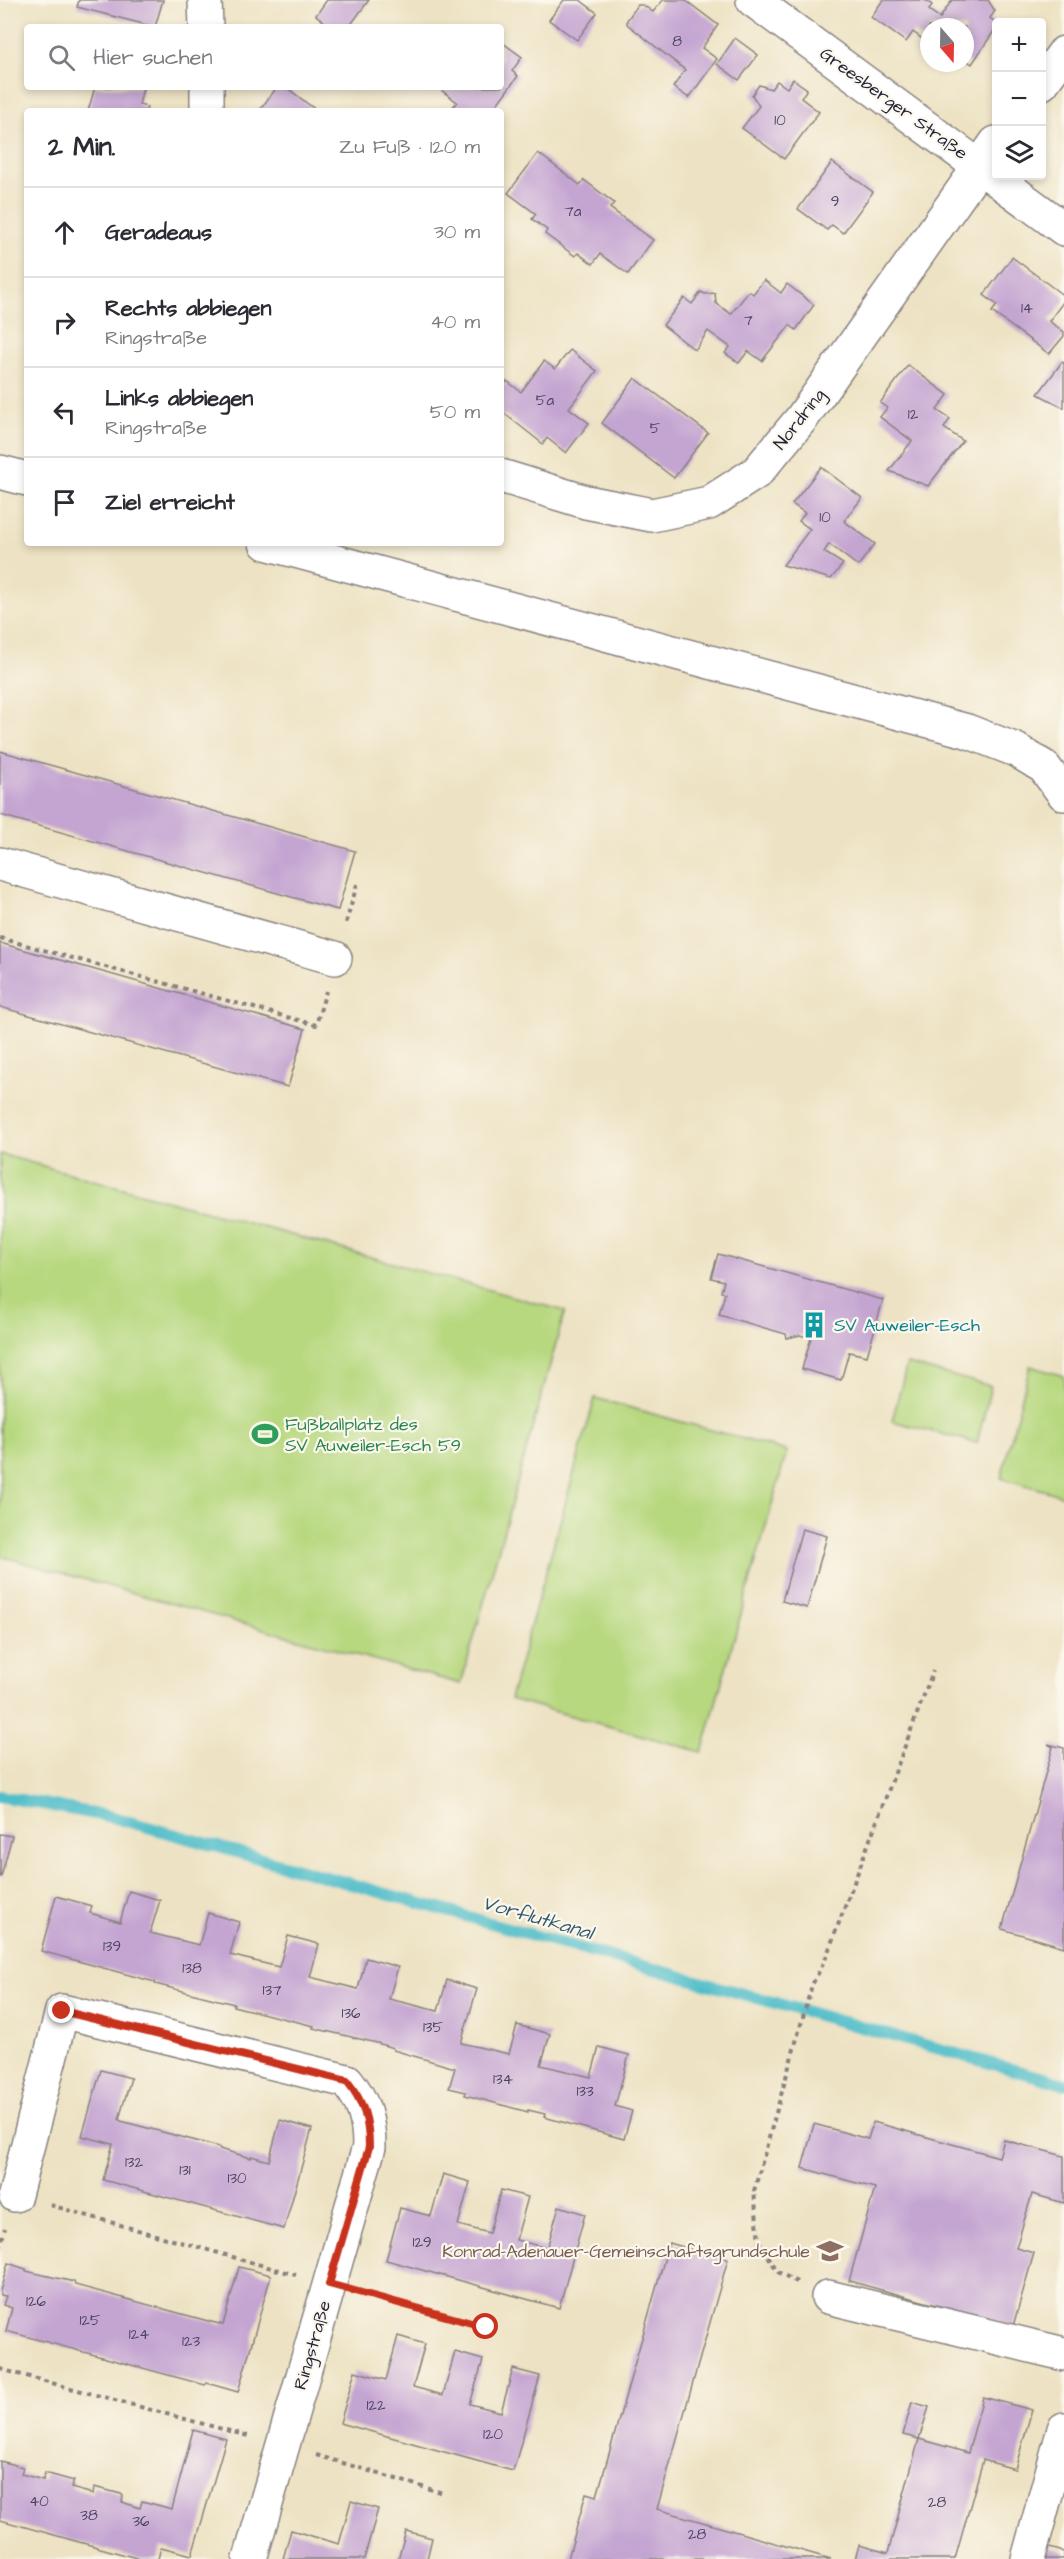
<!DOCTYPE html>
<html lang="de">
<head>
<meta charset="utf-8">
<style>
	body { margin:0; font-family:"Architects Daughter",sans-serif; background:#f7f7f7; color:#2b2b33 }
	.controls { position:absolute; right:18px; top:18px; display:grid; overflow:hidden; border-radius:6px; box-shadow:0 3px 9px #0003 }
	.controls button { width:54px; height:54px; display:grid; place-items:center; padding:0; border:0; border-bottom:2px solid #e1e1e2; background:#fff; color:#2b2b33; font:30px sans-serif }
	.compass { position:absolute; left:920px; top:18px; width:54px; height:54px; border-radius:50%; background:#fff; box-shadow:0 3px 9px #0003; rotate:160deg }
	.stop { position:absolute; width:18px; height:18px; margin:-14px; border:4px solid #c8321e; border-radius:50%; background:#fff }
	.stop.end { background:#c8321e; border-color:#fff; box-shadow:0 2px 6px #0008 }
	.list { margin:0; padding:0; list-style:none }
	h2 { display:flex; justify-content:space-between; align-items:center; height:78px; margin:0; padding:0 24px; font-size:26px }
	h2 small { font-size:20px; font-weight:400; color:#7c7c81 }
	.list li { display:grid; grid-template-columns:39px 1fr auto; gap:18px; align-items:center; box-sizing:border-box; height:90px; padding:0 24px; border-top:2px solid #e1e1e2 }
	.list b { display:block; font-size:22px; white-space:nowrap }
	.list p { margin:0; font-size:20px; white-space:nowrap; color:#7c7c81 }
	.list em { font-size:20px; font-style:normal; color:#7c7c81 }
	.icon { flex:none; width:33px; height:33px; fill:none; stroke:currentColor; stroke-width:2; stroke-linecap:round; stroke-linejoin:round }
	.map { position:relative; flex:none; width:1064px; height:2559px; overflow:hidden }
	.search { position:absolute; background:#fff; box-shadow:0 3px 9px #0003; left:24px; top:24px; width:480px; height:66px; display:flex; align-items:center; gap:15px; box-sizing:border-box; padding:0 21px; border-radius:6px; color:#7c7c81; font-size:22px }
	.panel { position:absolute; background:#fff; box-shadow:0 3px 9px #0003; left:24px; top:108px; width:480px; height:438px; border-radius:6px }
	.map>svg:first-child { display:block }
</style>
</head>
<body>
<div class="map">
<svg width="1064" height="2559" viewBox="0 0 1064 2559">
	<rect width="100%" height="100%" fill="#fbf7ec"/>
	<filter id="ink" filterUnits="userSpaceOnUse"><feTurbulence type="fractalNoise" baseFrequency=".0167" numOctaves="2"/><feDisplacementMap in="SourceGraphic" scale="12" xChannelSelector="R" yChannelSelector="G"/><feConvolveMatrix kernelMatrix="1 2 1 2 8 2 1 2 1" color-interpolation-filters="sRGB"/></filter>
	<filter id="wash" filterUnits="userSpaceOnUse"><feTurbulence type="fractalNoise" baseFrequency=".008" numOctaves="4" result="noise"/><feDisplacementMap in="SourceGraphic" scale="24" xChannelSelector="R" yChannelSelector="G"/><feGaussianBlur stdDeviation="1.35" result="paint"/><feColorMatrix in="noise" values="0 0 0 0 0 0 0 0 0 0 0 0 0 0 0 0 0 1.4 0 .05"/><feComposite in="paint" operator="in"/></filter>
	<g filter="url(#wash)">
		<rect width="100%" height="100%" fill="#ede2c3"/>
		<g fill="#b7d87f" stroke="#6c7d5d" stroke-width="1.5">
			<polygon points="0,1154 565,1311 461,1684 0,1556"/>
			<polygon points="907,1364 991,1386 977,1443 892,1421"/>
			<polygon points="1030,1366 1064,1376 1064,1496 1001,1478"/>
			<polygon points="595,1398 787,1451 702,1752 510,1699"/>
		</g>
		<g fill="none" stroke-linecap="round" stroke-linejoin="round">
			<polyline stroke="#51bec9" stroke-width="12" points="0,1796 112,1817 1064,2084"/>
		</g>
		<g id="blocks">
			<g fill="#c4a4d1">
				<polygon points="79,0 163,0 155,27 77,7"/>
				<polygon points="327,0 369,0 349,27 331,27 316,15"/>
				<polygon points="564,0 580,0 597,13 577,40 549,20"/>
				<polygon points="663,0 685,0 718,25 702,48 717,59 689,98 673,87 685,70 627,24 627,20 638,5 643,5 653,12"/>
				<polygon points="883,0 925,0 932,5 929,10 940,18 952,0 988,0 995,11 990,18 996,23 996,28 972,64 965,59 965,27 929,27 929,44 913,32 906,42 871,17"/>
				<polygon points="735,38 758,55 739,80 717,64"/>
				<polygon points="503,43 522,57 512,71 518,76 492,111 455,111 452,108 457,102 437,87 501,87 501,46"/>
				<polygon points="793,79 807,89 801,98 819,112 784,159 742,128 759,106 752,95 759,85 771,89 777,81 787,88"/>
				<polygon points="95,87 143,88 139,105 147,107 146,111 88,111"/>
				<polygon points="277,87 286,87 317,111 259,111"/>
				<polygon points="538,153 580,185 584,180 614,203 610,208 653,240 628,274 600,254 593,264 578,253 575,256 545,234 547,230 532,219 536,214 508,193"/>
				<polygon points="832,162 873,192 843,233 832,225 827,230 798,209"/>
				<polygon points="1012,257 1064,296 1064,301 1049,321 1064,332 1064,336 1049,354 992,312 997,305 984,295"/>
				<polygon points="764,280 781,293 787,284 814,305 796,330 790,325 762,361 748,351 739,363 725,353 730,347 708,331 695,350 663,325 684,298 692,304 701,292 705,294 715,293 716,303 731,314 749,291 753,294"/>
				<polygon points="570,350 597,371 569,408 589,423 566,453 547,438 543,444 505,414 501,419 501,390 507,381 521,392 544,361 555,369"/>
				<polygon points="1062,362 1064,363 1064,408 1038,394"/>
				<polygon points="908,365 948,395 937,410 950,419 944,428 963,441 928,486 889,471 912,441 880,417 887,408 880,403"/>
				<polygon points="635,378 708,433 674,478 602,423"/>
				<polygon points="821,467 862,498 844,521 875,544 858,566 829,544 824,552 843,564 831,579 783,565 810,529 799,521 805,513 792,504"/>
				<polygon points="0,751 355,851 338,910 0,815"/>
				<polygon points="0,943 305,1029 288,1087 0,1007"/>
				<polygon points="718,1254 883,1300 867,1356 849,1352 841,1380 802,1369 811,1338 800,1335 787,1338 786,1334 719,1315 725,1293 721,1292 724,1281 711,1278"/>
				<polygon points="802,1529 827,1536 807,1608 782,1601"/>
				<polygon points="1048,1744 1064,1748 1064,1947 1002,1929 1053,1747"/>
				<polygon points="0,1834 12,1836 1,1877 0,1877"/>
				<polygon points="129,1891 160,1900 150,1933 199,1945 208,1913 239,1922 230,1955 246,1959 279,1967 288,1936 319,1944 310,1977 358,1989 366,1958 398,1967 389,1999 438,2011 447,1980 477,1989 461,2043 509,2054 517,2025 550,2034 541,2065 591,2077 599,2047 629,2055 615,2106 632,2111 624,2139 544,2117 545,2114 528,2110 528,2112 465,2095 466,2092 449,2088 455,2068 393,2050 393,2048 377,2043 313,2028 314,2026 233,2006 234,2004 155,1984 155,1982 41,1951 56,1896 92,1906 90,1913 120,1922"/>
				<polygon points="101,2070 131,2078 119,2119 121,2121 219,2147 220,2149 251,2158 251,2156 269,2161 280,2120 312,2129 284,2229 103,2180 113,2144 82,2136"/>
				<polygon points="873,2122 999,2157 1004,2140 1064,2156 1064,2203 1032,2194 1016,2248 1034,2253 1013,2326 849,2281 875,2188 802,2168 814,2124 868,2139"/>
				<polygon points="443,2174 470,2182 458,2225 489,2233 501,2190 528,2197 516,2240 547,2248 559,2206 585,2214 559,2308 386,2260 400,2208 431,2216"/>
				<polygon points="669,2243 728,2259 657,2509 831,2559 568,2559 586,2493 597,2496"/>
				<polygon points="8,2263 26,2269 26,2271 74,2282 75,2285 223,2325 239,2267 271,2275 238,2392 207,2383 205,2385 6,2331 12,2308 3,2305 6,2296 0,2295 0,2291"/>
				<polygon points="398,2336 425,2344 413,2387 443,2395 455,2352 483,2360 470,2404 501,2412 513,2369 540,2376 513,2471 340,2423 355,2371 386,2380"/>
				<polygon points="983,2397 1032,2410 1015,2469 983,2460 955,2559 855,2559 859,2545 888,2553 919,2439 968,2453"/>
				<polygon points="912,2402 929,2407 919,2439 903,2435"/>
				<polygon points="193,2430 226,2439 192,2555 161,2547 158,2559 140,2559 0,2520 0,2461 23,2467 21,2474 43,2480 45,2473 74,2481 71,2488 93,2494 94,2487 121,2494 123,2496 122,2502 140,2508 142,2501 172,2509"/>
				<polygon points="351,2501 378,2509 364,2559 283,2559 291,2530 339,2544"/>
				<polygon points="406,2531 432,2538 427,2559 398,2559"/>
				<polygon points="1046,2547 1064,2552 1064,2559 1043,2559"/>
			</g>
		</g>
	</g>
	<g filter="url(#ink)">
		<use href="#blocks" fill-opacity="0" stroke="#88827f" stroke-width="1.5"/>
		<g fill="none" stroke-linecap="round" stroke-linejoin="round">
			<g stroke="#88827f" stroke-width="36">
				<g id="minor">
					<polyline points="205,0 206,27"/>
					<polyline points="753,0 1064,229"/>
					<polyline points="1042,83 1064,53"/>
					<polyline points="207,111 207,87"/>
					<polyline points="0,472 27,479"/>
					<polyline points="501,476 586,502 652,515 709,503 757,472 802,418 996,143"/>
					<polyline points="266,543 967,731 1016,750 1044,767 1064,794"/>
					<polyline points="0,864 335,958"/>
					<path d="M15,2195L62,2011L347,2081C364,2102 369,2121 369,2147L250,2559"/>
					<polyline points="828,2297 1064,2354"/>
					<polyline points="1028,2559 1064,2429"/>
				</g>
			</g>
			<g stroke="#88827f" stroke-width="4" stroke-dasharray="4.5 4.5" stroke-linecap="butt">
				<polyline points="346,923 358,881"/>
				<polyline points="0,938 316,1025 326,991"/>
				<polyline points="50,2205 296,2275"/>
				<polyline points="0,2248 5,2228"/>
				<polyline points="797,2282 778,2272 759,2241 754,2191 812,1985 825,1960 933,1671"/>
				<polyline points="364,2294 485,2327"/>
				<polyline points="0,2369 248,2436"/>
				<polyline points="316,2455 443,2493"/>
			</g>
			<use href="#minor" stroke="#fff" stroke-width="33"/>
		</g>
	</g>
	<g fill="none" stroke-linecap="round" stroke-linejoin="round" filter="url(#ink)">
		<path stroke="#c8321e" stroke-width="8" d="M62,2011L347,2081C364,2102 369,2121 369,2147L329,2284L486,2327"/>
	</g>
	<defs>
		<g id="building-bare" transform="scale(2.07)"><path d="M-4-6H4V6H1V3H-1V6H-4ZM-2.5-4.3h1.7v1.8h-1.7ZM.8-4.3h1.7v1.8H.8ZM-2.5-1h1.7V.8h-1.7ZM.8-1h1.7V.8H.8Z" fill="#0f9aa8" stroke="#fbf7ec" stroke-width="2.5" paint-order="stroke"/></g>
		<g id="stadium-bare" transform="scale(2.07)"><path d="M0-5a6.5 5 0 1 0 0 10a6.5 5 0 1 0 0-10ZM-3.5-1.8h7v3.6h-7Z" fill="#2e9e5b" stroke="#fbf7ec" stroke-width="2.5" paint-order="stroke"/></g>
		<g id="school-bare" transform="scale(2.07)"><path d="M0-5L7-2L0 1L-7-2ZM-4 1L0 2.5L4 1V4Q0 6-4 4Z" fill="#8d6e63" stroke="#fbf7ec" stroke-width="2.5" paint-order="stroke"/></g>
	</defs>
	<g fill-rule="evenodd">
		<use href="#building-bare" x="814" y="1325"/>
		<use href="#stadium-bare" x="265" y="1434"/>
		<use href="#school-bare" x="830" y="2251"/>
	</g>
	<g text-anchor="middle" stroke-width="4.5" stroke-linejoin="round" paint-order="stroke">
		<g font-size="15" fill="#4a4260">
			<text x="677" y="46">8</text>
			<text x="780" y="125">10</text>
			<text x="835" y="206">9</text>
			<text x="573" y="216">7a</text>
			<text x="1027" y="313">14</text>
			<text x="748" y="325">7</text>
			<text x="545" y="405">5a</text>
			<text x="913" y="419">12</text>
			<text x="655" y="433">5</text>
			<text x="825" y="522">10</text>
			<text x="112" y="1951">139</text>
			<text x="192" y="1973">138</text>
			<text x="272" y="1995">137</text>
			<text x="351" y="2018">136</text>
			<text x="433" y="2032">135</text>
			<text x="503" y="2084">134</text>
			<text x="585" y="2096">133</text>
			<text x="134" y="2167">132</text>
			<text x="185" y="2175">131</text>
			<text x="237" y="2183">130</text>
			<text x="422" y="2247">129</text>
			<text x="36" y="2306">126</text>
			<text x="90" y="2325">125</text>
			<text x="139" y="2339">124</text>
			<text x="191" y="2346">123</text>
			<text x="376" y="2410">122</text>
			<text x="493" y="2439">120</text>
			<text x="39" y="2506">40</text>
			<text x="937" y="2507">28</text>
			<text x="89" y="2520">38</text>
			<text x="141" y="2526">36</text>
			<text x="697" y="2539">28</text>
		</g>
		<g font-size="18" fill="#22223b" stroke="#fbf7ec">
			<text transform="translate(894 103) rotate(36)" y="6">Greesberger Straße</text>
			<text transform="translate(799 419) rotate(-52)" y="6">Nordring</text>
			<text transform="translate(312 2345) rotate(-74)" y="6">Ringstraße</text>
		</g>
		<g font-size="18" fill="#0d838f" stroke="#fbf7ec" text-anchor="start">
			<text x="834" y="1331">SV Auweiler-Esch</text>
		</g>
		<g font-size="18" fill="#27864d" stroke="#fbf7ec" text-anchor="start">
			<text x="285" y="1430">Fußballplatz des<tspan x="285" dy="21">SV Auweiler-Esch 59</tspan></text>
		</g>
		<g font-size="18" fill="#785e54" stroke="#fbf7ec" text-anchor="end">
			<text x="810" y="2257">Konrad-Adenauer-Gemeinschaftsgrundschule</text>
		</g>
		<g font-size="20" font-style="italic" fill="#32596d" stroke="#fbf7ec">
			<text transform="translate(538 1917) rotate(16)" y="7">Vorflutkanal</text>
		</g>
	</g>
</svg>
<div class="controls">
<button>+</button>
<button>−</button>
<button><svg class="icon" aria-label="layers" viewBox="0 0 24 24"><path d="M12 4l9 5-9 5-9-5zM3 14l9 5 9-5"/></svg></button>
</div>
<svg class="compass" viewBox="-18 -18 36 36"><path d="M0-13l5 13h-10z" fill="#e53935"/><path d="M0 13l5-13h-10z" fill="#7c7c81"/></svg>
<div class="stop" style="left:486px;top:2327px"></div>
<div class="stop end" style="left:62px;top:2011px"></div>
<div class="search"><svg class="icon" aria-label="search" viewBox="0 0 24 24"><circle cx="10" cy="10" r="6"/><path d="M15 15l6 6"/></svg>Hier suchen</div>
<section class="panel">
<h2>2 Min.<small>Zu Fuß · 120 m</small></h2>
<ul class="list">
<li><svg class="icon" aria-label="ahead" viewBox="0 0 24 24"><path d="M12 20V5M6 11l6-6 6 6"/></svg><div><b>Geradeaus</b></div><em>30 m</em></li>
<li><svg class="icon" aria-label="right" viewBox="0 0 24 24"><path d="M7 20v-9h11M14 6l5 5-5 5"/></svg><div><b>Rechts abbiegen</b><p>Ringstraße</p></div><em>40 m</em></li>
<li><svg class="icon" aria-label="left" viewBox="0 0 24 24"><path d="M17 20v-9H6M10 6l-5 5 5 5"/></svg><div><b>Links abbiegen</b><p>Ringstraße</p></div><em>50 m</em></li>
<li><svg class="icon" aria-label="arrive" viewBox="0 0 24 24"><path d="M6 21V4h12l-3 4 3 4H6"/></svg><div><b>Ziel erreicht</b></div></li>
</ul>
</section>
</div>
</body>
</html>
